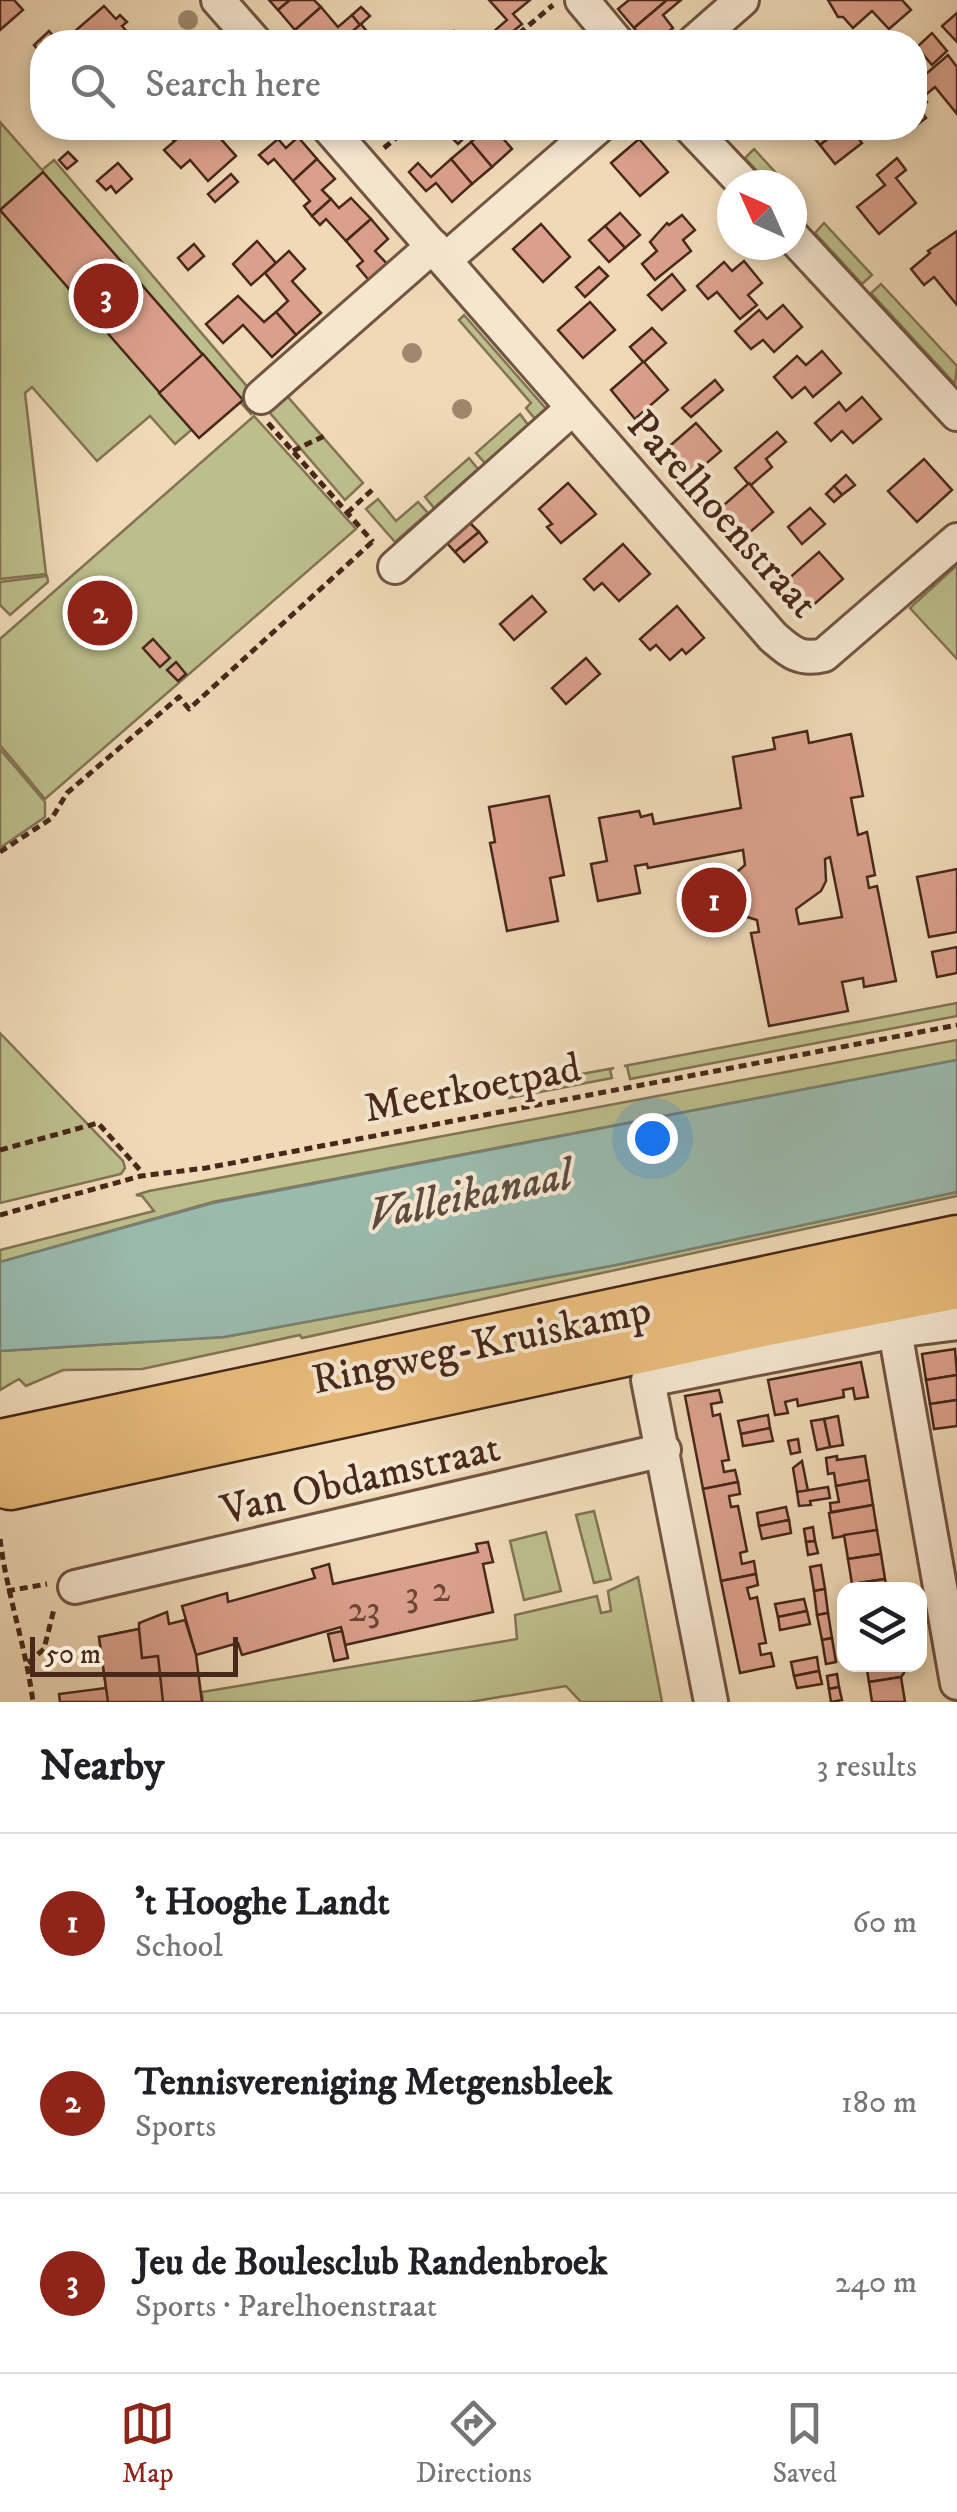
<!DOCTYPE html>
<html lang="en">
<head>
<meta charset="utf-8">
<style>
	body { margin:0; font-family:"IM FELL DW Pica",serif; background:#f6f6f6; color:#202124 }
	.controls { position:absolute; right:30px; bottom:30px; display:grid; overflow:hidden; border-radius:20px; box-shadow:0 5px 15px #0003 }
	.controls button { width:90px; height:90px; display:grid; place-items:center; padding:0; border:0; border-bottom:2px solid #e0e0e0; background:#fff; color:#202124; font:50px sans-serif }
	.compass { position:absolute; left:717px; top:170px; width:90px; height:90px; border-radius:50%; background:#fff; box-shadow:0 5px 15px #0003; rotate:315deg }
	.scale { position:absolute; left:30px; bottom:25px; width:208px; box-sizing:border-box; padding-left:10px; border:5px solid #47281a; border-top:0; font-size:28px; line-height:35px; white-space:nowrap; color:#47281a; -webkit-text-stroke:8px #f5e6d0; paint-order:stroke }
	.you { position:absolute; left:652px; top:1138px; width:35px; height:35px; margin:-25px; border:8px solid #fff; border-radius:50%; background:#1a73e8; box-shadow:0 0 0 15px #1a73e833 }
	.badge { display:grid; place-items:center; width:65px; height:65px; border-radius:50%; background:#8f2418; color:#fff; font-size:32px; font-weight:700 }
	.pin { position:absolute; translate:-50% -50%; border:5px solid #fff; box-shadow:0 2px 10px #0006 }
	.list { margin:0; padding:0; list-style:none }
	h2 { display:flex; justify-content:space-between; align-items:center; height:130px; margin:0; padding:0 40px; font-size:42px }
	h2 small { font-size:32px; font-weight:400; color:#757577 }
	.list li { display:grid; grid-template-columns:65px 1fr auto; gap:30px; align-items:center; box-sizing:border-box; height:180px; padding:0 40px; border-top:2px solid #e0e0e0 }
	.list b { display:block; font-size:38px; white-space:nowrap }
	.list p { margin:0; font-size:32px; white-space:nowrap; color:#757577 }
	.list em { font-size:32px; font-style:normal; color:#757577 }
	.icon { flex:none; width:55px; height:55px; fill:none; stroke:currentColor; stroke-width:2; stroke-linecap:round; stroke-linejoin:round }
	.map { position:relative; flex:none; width:957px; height:1702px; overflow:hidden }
	.search { position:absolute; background:#fff; box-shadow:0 5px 15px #0003; left:30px; right:30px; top:30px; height:110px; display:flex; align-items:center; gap:25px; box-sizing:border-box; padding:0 35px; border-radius:40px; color:#757577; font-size:38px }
	.sheet { height:670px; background:#fff }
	nav { display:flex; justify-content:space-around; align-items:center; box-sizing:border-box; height:140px; border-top:2px solid #e0e0e0; background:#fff; font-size:28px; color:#757577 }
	nav a { display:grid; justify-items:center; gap:5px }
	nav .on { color:#8f2418 }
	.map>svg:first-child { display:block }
</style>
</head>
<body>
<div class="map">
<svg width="957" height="1702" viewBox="0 0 957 1702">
	<rect width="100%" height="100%" fill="#efd9b7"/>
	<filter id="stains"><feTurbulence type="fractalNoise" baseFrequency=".002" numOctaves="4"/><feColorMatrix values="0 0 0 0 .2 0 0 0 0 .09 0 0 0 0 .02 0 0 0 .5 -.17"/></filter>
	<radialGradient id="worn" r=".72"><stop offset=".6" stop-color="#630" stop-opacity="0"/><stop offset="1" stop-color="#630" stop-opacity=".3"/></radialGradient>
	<g fill="#bcbe8c" stroke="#827353" stroke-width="2.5">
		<polygon points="0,122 42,170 54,160 262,404 297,374 304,382 288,397 363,483 345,500 263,405 251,414 233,394 175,444 150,416 97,461 32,387 25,393 46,574 0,579"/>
		<polygon points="754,149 787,185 770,185 745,158"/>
		<polygon points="824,223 872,275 862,284 815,233"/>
		<polygon points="881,284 957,366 955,384 871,293"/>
		<polygon points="464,315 547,410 536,420 526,408 531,403 459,320"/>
		<polygon points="520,414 529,426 485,463 476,453"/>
		<polygon points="254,416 356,529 45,799 0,745 0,639"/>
		<polygon points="469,458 478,469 434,508 425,497"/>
		<polygon points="378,499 396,521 418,502 428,513 395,542 366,509"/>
		<polygon points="957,565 957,659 910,608"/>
		<polygon points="47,576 48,582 10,615 0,605 0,582"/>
		<polygon points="0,749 45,802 45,817 0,848"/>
		<polygon points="957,1003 957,1016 630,1079 627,1066 624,1066"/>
		<polygon points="0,1033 123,1161 125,1168 121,1174 0,1203"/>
		<polygon points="957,1040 957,1060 213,1202 0,1262 0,1250 154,1211 142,1196 136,1195 149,1191"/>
		<polygon points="614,1068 610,1070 612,1078 509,1098 506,1088"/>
		<polygon points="957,1192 957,1196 302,1338 300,1335 142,1369 63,1370 26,1386 19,1379 0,1390 0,1351 224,1337 616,1265"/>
		<polygon points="594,1511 611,1579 594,1583 576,1515"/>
		<polygon points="546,1532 561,1591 524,1600 510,1541"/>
		<polygon points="638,1577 662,1702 581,1702 566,1686 470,1702 203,1702 202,1692 517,1639 515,1615 597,1596 601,1613 611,1611 608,1591"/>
	</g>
	<polygon fill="#9abaad" stroke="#798072" stroke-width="2.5" points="957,1060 957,1192 616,1265 224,1337 0,1351 0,1262 213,1203"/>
	<g fill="#dba08c" stroke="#47281a" stroke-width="2.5" fill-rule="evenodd">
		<polygon points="0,0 14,0 23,10 0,30"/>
		<polygon points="269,0 290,0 278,10"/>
		<polygon points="290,0 314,0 321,7 295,30 278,10"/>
		<polygon points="489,0 530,0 513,14 522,24 501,41 493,32 507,20"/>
		<polygon points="629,0 667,0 634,28 618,9"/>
		<polygon points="667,0 681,0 663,15 673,28 655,42 646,42 634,28"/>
		<polygon points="828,0 902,0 911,10 889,29 872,11 853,28 843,17 838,17"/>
		<polygon points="104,6 116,19 120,15 127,22 122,26 136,42 71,42 67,38"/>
		<polygon points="321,7 338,27 352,15 360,25 340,42 332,33 321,42 307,42 295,30"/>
		<polygon points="361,7 370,16 360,25 352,15"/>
		<polygon points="957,13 957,42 942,26"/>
		<polygon points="361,24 369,34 359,42 340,42"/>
		<polygon points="49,31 55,38 51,42 42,42 40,52 34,45"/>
		<polygon points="454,31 462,40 441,42 449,36"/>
		<polygon points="932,33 947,51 932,65 917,47"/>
		<polygon points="948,55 957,67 957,114 935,87 923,97 927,102 919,108 926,118 914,127 914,78 923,71 926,74"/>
		<polygon points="162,128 190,128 174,141"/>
		<polygon points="190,128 211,128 214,131 219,128 224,134 220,138 236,156 208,181 190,160 181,168 164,150"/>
		<polygon points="459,128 466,136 458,144 450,136"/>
		<polygon points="487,128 499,128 496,130 512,149 492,167 471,142"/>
		<polygon points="806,128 842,128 820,145"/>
		<polygon points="842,128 856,128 852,131 862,143 835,164 820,145"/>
		<polygon points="298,137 317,159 293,181 274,159 268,164 259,155 278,139 286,148"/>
		<polygon points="639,139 668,172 640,196 611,163"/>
		<polygon points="471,142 492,167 472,184 451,159"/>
		<polygon points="68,152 77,161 67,169 59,160"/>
		<polygon points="897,158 906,170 896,178 916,203 879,234 857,207 885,185 877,175"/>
		<polygon points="317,159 335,179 322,190 331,199 312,216 304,206 310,201 293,181"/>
		<polygon points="451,159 472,184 452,202 436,183 426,191 409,172 418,163 431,177"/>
		<polygon points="118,163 132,179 116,193 111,186 106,190 97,181"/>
		<polygon points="43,172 203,355 160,393 0,210"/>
		<polygon points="231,174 238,182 215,202 208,194"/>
		<polygon points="351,198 371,219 346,241 326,219 320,225 312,216 331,199 339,208"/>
		<polygon points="620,213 640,235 625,248 605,226"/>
		<polygon points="682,215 695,230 683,240 691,251 655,280 642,264 657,251 650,242 667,223 669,225"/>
		<polygon points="371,219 388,239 375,251 390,267 372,284 357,266 363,261 346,241"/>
		<polygon points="541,224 570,257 543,282 513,249"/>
		<polygon points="605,226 625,248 609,262 589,240"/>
		<polygon points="957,231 957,305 934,277 924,285 911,269 930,253 928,251"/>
		<polygon points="257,241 276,263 251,285 233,264"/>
		<polygon points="194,244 204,256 188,270 178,258"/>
		<polygon points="289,251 305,269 292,281 321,313 296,335 276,312 288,301 265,273"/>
		<polygon points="744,261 762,283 748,295 757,305 740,319 717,292 708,299 697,286 724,262 732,271"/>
		<polygon points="599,267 608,276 585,297 576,287"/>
		<polygon points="672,274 685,290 662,310 648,295"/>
		<polygon points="238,296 264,322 276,312 296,335 272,357 243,325 223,343 206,324"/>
		<polygon points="590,302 615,330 583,358 558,330"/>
		<polygon points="783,305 802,327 774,352 763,340 751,349 735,331 759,310 767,319"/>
		<polygon points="652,328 666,343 644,362 668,390 635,419 611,390 643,362 630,347"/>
		<polygon points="822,351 841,373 813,397 805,387 792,398 774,377 797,356 806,365"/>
		<polygon points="203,354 243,400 199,438 159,393"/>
		<polygon points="715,380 723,390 691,417 682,408"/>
		<polygon points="862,397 881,419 853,443 842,431 831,441 815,423 839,402 846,411"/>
		<polygon points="696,423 721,451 688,479 664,451"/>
		<polygon points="777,432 786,442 766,459 772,467 750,486 735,468"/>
		<polygon points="924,459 952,490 917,522 888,491"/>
		<polygon points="846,475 855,485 842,495 834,486"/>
		<polygon points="568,483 596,514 561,543 547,527 552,524 539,509"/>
		<polygon points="749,483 773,512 741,540 716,512"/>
		<polygon points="834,486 842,495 834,502 826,494"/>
		<polygon points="810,508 825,524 802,544 788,527"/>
		<polygon points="470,523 479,532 455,552 447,543"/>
		<polygon points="479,532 487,542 464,562 455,552"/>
		<polygon points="623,544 650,574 619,601 602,583 594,590 584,579"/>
		<polygon points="819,552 843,579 811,607 787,580"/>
		<polygon points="532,596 546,612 514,640 500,624"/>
		<polygon points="677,606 704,638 686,654 682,649 670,660 656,645 650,650 640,639"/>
		<polygon points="153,639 170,658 160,667 143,648"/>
		<polygon points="586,658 600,674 566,704 552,688"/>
		<polygon points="176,662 186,674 178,681 167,670"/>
		<path d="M807,731L809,743L851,734L863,796L851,798L858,835L867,832L875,875L867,877L869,888L877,886L896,981L864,987L863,978L842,982L848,1011L769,1026L751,933L759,932L757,920L737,914L726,893L730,878L745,865L743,850L648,868L647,864L635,866L640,893L598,901L591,864L607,861L599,818L639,811L641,817L652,814L654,824L741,808L733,757L775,749L773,738ZM830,857L842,917L799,924L796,909L821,891L826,881L825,859Z"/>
		<polygon points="549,796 564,875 550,878 558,921 507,931 490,843 495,842 489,807"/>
		<polygon points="957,869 957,932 929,937 917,877"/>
		<polygon points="957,947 957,973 937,977 932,952"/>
		<polygon points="955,1349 957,1375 926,1380 922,1354"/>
		<polygon points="861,1362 868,1397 855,1399 853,1388 843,1390 844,1397 798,1406 797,1399 785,1402 788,1413 775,1415 768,1380"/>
		<polygon points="957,1375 957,1400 930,1404 926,1380"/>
		<polygon points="719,1390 722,1402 711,1404 713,1416 720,1414 729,1460 722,1461 724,1472 735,1470 738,1482 703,1489 685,1396"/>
		<polygon points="957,1400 957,1426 934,1429 930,1404"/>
		<polygon points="768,1415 770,1428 741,1434 738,1421"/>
		<polygon points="838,1416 843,1445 830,1447 824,1419"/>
		<polygon points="824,1419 830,1447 817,1450 811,1421"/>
		<polygon points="770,1428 773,1441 743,1446 741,1434"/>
		<polygon points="798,1439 800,1452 791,1454 788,1441"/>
		<polygon points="837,1456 837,1460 865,1456 869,1480 836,1486 834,1473 828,1474 826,1458"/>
		<polygon points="802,1461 808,1491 797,1492 793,1468"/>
		<polygon points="869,1480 873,1505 831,1512 830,1503 839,1502 836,1486"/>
		<polygon points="738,1482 740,1494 729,1496 731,1507 738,1506 747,1551 740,1553 742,1564 754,1561 756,1574 721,1581 703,1489"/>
		<polygon points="828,1487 830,1498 810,1501 811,1505 799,1506 797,1492"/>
		<polygon points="873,1505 877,1530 833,1538 829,1513"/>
		<polygon points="786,1507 789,1520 759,1526 757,1513"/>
		<polygon points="789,1520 791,1533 762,1539 759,1526"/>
		<polygon points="813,1527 815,1541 806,1542 804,1529"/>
		<polygon points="877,1530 881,1554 848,1559 844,1535"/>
		<polygon points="815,1541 818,1553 808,1555 806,1542"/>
		<polygon points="488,1542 493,1562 483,1564 493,1612 345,1645 341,1627 242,1655 238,1643 196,1655 182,1606 227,1593 228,1602 315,1578 312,1569 329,1564 333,1584 478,1552 476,1544"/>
		<polygon points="881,1554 885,1579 852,1584 848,1559"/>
		<polygon points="821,1565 825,1589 814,1591 810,1567"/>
		<polygon points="756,1574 758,1585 747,1588 750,1599 757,1597 766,1643 759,1644 761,1655 771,1653 774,1666 740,1673 721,1581"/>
		<polygon points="885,1579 887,1590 853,1590 852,1584"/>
		<polygon points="825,1589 828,1613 817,1615 814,1591"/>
		<polygon points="804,1599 807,1611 778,1617 775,1604"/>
		<polygon points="807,1611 810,1624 780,1630 778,1617"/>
		<polygon points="167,1612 169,1624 185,1620 196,1655 202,1702 60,1702 59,1694 106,1688 99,1637 139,1629 139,1623"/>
		<polygon points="828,1613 832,1638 822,1640 817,1615"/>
		<polygon points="139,1629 142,1658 158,1656 163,1702 108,1702 99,1637"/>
		<polygon points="342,1631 348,1658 334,1661 328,1634"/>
		<polygon points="832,1638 836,1662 826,1664 822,1640"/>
		<polygon points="817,1657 819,1671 794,1676 791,1662"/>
		<polygon points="866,1664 903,1664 904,1673 901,1677 869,1682"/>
		<polygon points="819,1671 822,1684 797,1688 794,1676"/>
		<polygon points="837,1674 839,1687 829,1689 827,1676"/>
		<polygon points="901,1677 905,1702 872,1702 869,1682"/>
		<polygon points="839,1687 842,1700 831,1702 829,1689"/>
	</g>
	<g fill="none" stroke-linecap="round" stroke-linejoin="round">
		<g stroke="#715441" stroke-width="38">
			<g id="minor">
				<polyline points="218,0 255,42"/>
				<polyline points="582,0 617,42"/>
				<polyline points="694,42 742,0"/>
				<path d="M329,128L773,637C790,652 800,661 824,655L957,540"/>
				<polyline points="691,128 745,185"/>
				<polyline points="792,236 957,414"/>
				<polyline points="445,260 597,128"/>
				<polyline points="261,397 433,246"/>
				<polyline points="395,567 573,408"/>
				<polyline points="895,1331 957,1683"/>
				<polyline points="75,1587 664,1450"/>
				<polyline points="711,1702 648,1380 895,1331 957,1323"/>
			</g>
		</g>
		<g stroke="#47281a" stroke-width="55">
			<g id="primary">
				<polyline points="6,1444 957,1241"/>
				<polyline points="10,1484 762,1321 957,1283"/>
			</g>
		</g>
		<g stroke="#47281a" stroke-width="5" stroke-dasharray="8 5" stroke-linecap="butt">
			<polyline points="509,42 553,5"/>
			<polyline points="384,148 408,128"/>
			<polyline points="268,423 373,542"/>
			<polyline points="293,451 324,436"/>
			<polyline points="347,513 372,490"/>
			<polyline points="0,852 52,818 67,793 179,697 189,709 372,542"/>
			<polyline points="0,1150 98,1123 140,1170 141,1176"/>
			<polyline points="0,1215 141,1176 206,1168 957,1025"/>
			<path d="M0,1539C7,1595 26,1647 33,1702"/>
			<polyline points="7,1591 47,1584"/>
			<polyline points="28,1663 44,1649 54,1609"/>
		</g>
		<use href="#minor" stroke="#f5e6d0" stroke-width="32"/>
		<use href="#primary" stroke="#e8bc7c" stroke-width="50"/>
	</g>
	<g fill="#9f886d">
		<circle cx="188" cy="20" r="10"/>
		<circle cx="412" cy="353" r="10"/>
		<circle cx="462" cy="409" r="10"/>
	</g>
	<g text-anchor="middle" stroke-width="8" stroke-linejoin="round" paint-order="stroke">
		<g font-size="38" fill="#6c4636">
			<text x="441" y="1601">2</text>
			<text x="412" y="1606">3</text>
			<text x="364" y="1621">23</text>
		</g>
		<g font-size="42" fill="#47281a" stroke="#f5e6d0">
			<text transform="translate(724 513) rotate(48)" y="15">Parelhoenstraat</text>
			<text transform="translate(472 1086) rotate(-11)" y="15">Meerkoetpad</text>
			<text transform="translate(481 1343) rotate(-12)" y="15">Ringweg-Kruiskamp</text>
			<text transform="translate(360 1477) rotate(-13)" y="15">Van Obdamstraat</text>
		</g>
		<g font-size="45" font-style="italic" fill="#5c4c3f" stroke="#f5e6d0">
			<text transform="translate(469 1193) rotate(-12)" y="16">Valleikanaal</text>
		</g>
	</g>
	<rect width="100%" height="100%" filter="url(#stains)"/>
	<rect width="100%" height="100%" fill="url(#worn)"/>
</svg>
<div class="controls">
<button><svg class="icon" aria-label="layers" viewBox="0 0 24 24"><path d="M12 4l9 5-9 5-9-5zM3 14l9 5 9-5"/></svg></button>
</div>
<svg class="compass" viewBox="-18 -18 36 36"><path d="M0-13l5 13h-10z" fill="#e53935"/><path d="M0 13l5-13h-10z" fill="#757577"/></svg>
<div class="scale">50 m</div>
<div class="you"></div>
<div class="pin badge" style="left:714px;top:900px">1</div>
<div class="pin badge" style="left:100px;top:613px">2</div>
<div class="pin badge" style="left:106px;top:296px">3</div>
<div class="search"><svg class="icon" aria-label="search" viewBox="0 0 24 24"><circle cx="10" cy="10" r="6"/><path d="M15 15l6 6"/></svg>Search here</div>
</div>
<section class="sheet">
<h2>Nearby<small>3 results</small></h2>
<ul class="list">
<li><span class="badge">1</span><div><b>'t Hooghe Landt</b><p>School</p></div><em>60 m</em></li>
<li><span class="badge">2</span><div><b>Tennisvereniging Metgensbleek</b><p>Sports</p></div><em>180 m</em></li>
<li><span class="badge">3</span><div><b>Jeu de Boulesclub Randenbroek</b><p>Sports · Parelhoenstraat</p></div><em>240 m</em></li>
</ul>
</section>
<nav>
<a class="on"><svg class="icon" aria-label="map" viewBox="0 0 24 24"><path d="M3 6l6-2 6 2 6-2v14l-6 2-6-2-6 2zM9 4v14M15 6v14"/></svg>Map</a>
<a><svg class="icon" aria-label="directions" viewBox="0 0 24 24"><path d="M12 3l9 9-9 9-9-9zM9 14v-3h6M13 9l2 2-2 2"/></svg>Directions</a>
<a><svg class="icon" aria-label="saved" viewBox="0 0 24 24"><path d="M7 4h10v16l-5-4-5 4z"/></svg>Saved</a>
</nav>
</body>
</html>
